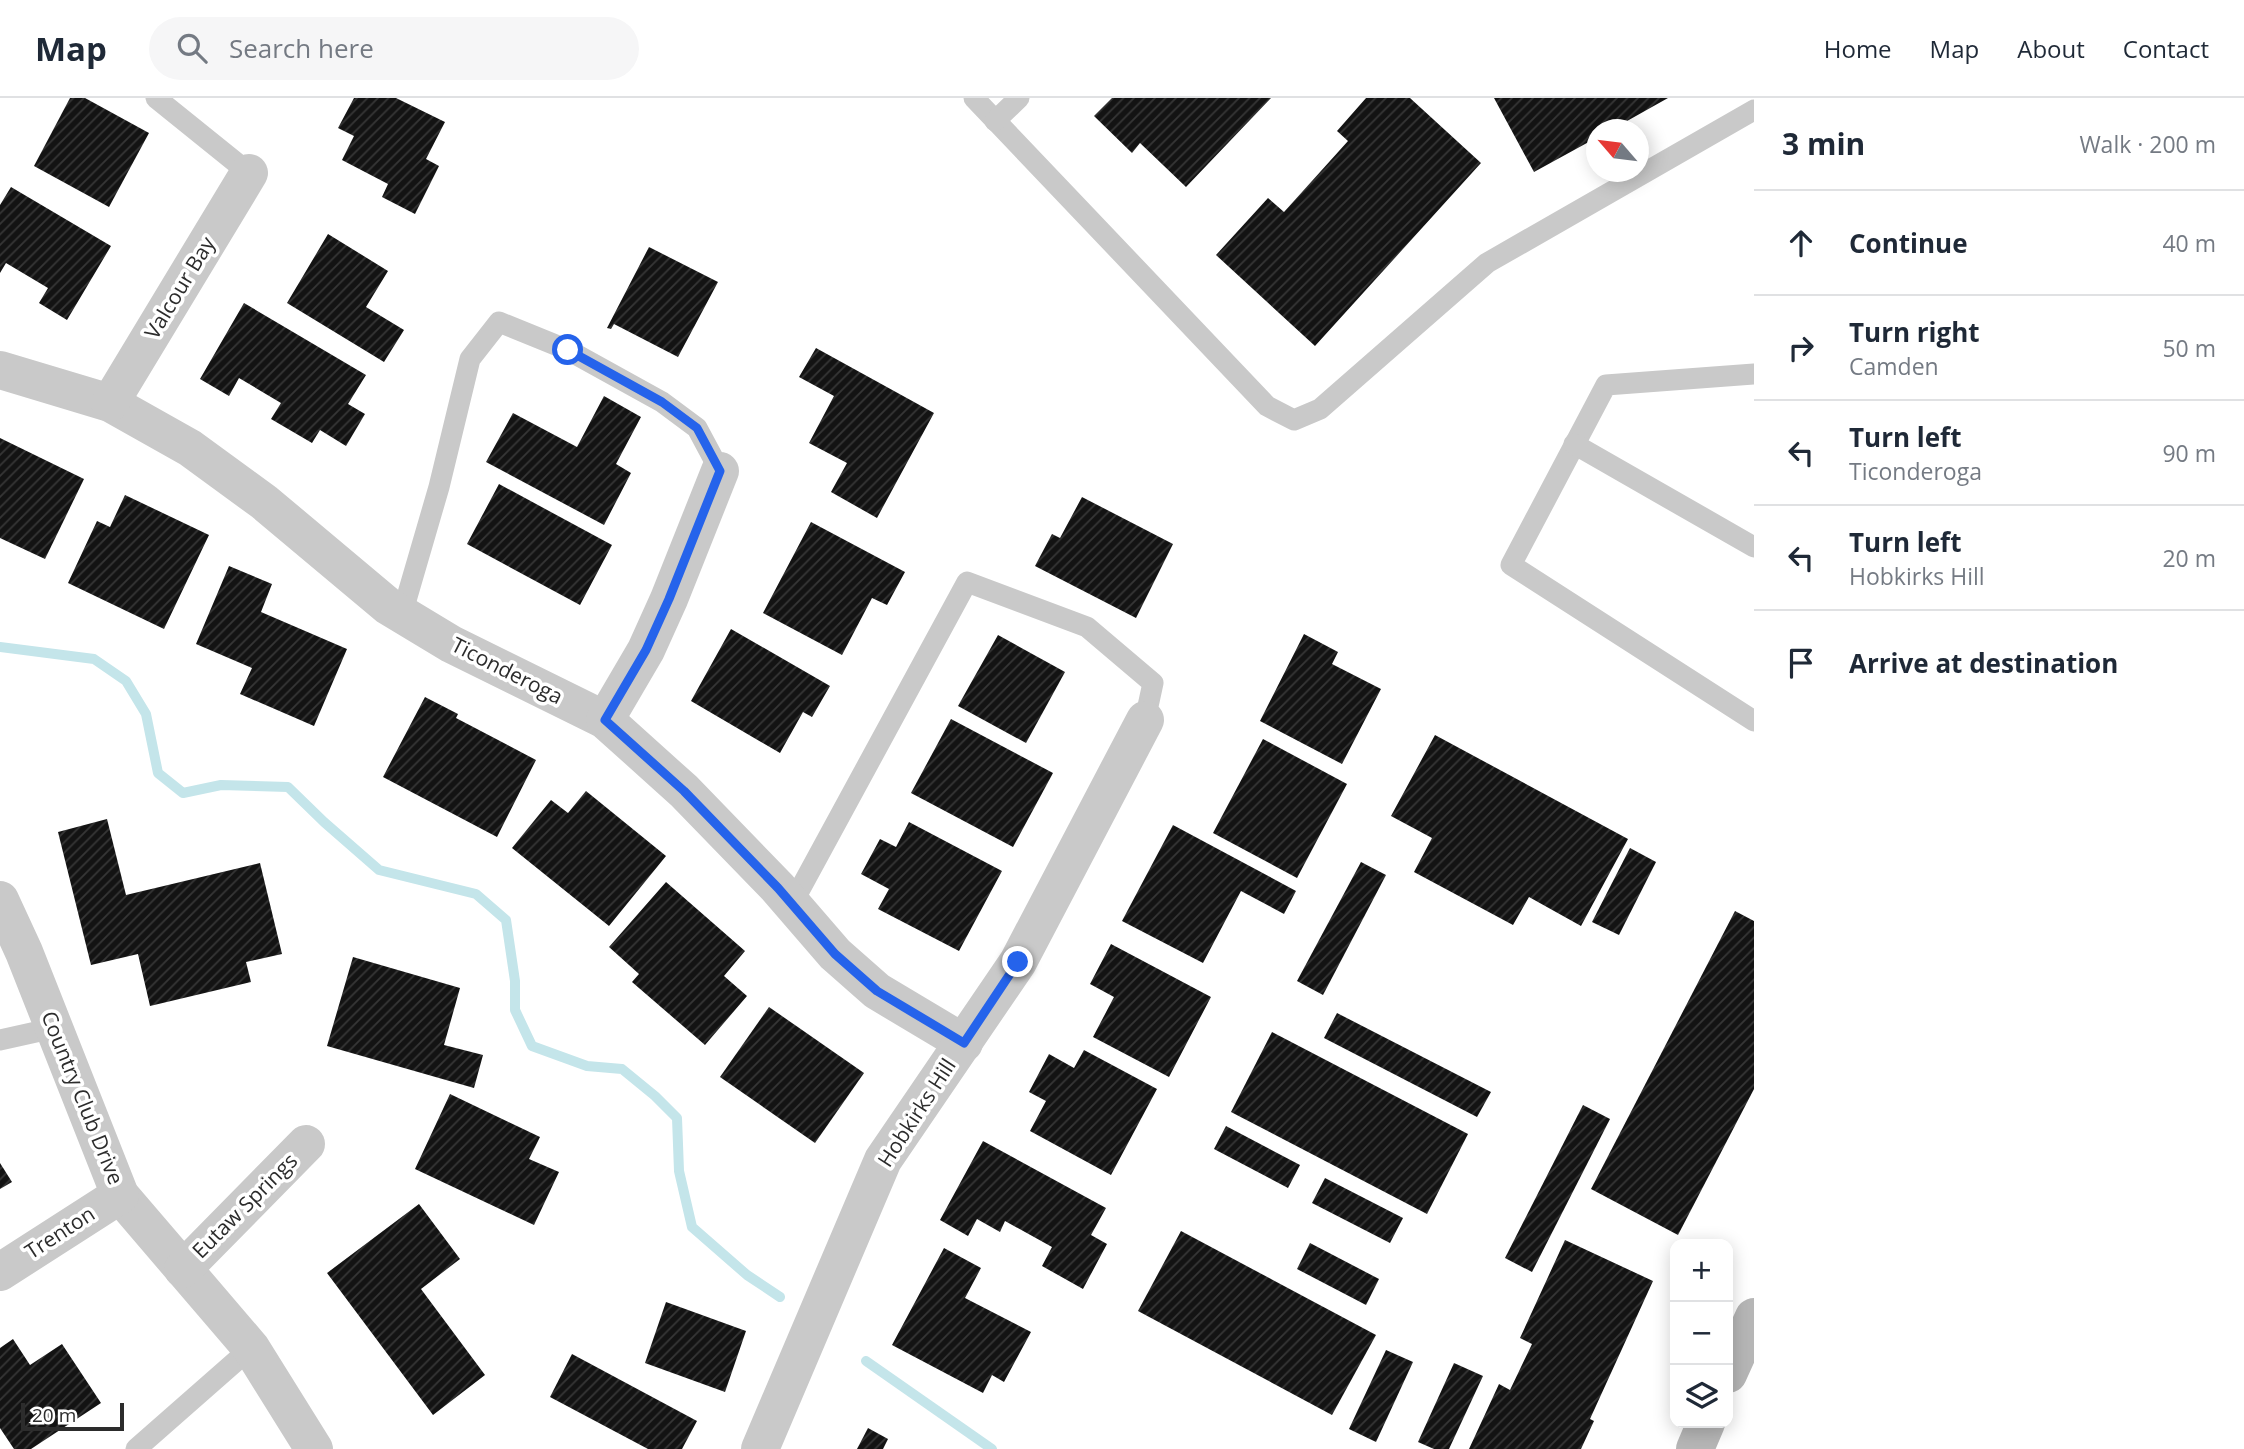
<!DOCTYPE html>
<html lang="en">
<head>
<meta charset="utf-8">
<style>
	body { margin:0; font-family:"Open Sans",sans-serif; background:#f6f6f7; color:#1f2937 }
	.controls { position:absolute; right:21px; bottom:21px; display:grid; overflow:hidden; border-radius:14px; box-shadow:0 4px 18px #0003 }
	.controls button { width:63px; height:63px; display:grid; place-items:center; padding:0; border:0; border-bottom:2px solid #e0e1e3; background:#fff; color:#1f2937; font:35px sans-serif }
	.compass { position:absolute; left:1586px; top:21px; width:63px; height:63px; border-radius:50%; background:#fff; box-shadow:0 4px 18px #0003; rotate:298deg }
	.scale { position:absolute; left:21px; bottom:18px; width:103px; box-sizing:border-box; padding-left:7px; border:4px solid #2c2c2c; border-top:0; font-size:19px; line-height:24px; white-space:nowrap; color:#2c2c2c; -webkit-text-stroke:5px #fff; paint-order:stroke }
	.stop { position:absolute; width:21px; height:21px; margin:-16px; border:5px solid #2563eb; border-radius:50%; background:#fff }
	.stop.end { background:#2563eb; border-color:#fff; box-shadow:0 2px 7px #0008 }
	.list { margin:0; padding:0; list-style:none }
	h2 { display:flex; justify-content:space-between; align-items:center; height:91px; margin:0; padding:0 28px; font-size:30px }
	h2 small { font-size:23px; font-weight:400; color:#747a83 }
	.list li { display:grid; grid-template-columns:46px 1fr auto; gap:21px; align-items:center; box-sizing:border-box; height:105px; padding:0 28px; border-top:2px solid #e0e1e3 }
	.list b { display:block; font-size:26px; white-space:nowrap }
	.list p { margin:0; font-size:23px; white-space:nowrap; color:#747a83 }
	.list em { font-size:23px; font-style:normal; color:#747a83 }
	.icon { flex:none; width:38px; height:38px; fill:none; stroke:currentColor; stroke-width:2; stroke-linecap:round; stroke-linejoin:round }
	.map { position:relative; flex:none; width:1754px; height:1351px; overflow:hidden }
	header { display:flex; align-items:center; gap:42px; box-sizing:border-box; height:98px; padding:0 35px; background:#fff; border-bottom:2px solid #e0e1e3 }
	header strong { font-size:33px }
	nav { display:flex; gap:38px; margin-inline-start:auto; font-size:24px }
	.search { width:490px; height:63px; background:#f6f6f7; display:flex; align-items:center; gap:18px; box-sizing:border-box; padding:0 24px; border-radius:38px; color:#747a83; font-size:26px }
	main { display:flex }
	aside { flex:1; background:#fff }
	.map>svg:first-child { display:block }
</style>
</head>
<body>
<header>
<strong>Map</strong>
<div class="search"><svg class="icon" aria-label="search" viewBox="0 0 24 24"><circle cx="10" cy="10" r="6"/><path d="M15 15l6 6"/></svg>Search here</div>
<nav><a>Home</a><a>Map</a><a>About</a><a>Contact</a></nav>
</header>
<main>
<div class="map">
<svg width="1754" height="1351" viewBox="0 0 1754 1351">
	<defs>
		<pattern id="building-hatch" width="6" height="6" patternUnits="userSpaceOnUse" patternTransform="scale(1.75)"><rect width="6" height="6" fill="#131313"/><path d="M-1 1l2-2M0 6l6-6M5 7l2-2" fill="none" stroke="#363636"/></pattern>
	</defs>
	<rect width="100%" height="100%" fill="#fff"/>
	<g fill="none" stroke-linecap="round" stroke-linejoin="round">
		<g stroke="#c4e5ea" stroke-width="10">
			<polyline points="0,549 94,561 126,583 146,616 158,675 183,695 221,687 288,689 324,724 379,772 476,796 506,822 515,883 515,912 532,948 587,968 622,971 655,998 677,1020 679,1073 692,1129 747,1177 780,1199"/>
			<polyline points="866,1263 992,1351"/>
		</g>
	</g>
	<g fill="url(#building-hatch)">
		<polygon points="70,0 85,0 149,35 109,109 34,68"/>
		<polygon points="354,0 396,0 445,24 426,61 439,68 415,116 382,99 388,86 342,62 354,38 338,30"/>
		<polygon points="1112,0 1271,0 1186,89 1140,45 1132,55 1094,18"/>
		<polygon points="1366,0 1410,0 1481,65 1315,248 1216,157 1268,100 1284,114 1348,43 1337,33"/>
		<polygon points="1494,0 1668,0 1611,32 1596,32 1596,40 1534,74"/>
		<polygon points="11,89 111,148 67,222 39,205 48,190 6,165 0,175 0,107"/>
		<polygon points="328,136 388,173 366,209 404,232 384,264 287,205"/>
		<polygon points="649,149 718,184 678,259 614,226 611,231 607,230"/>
		<polygon points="244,205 366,277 348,306 365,316 346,348 320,332 312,345 271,321 281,305 239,280 229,298 200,281"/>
		<polygon points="816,250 934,315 877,420 831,394 847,365 809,345 834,298 799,279"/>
		<polygon points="604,298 641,319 616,366 631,375 604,427 486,364 513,315 577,349"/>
		<polygon points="0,340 84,381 45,461 0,440"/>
		<polygon points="499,386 612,447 580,507 467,446"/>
		<polygon points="125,397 209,437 164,531 68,485 97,423 110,429"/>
		<polygon points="1082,399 1173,446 1136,520 1035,468 1052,436 1060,440"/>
		<polygon points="811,424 905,474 887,507 872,500 842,557 763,515"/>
		<polygon points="229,468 272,486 261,514 347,551 314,628 240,596 252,570 196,546"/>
		<polygon points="731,531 830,588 812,619 803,614 780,655 691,603"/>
		<polygon points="1304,536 1338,554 1332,566 1381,591 1342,666 1260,623"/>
		<polygon points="998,537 1065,574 1026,645 958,608"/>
		<polygon points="425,599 458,616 456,620 536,662 497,739 383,679"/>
		<polygon points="951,621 1053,675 1013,749 911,695"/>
		<polygon points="1435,637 1628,741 1581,828 1529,799 1513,827 1414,774 1432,740 1391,718"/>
		<polygon points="1263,641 1347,686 1297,780 1213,735"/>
		<polygon points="586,693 666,758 609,828 512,750 551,702 568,715"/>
		<polygon points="107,721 126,797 260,765 282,856 246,864 251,884 150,908 138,856 91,867 58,734"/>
		<polygon points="909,724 1002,773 959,853 878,811 889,791 861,776 880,741 896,749"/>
		<polygon points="1173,727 1296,793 1284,816 1241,793 1203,865 1122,823"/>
		<polygon points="1630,750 1656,764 1619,837 1592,824"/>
		<polygon points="1361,764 1386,777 1323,897 1297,883"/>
		<polygon points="666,784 745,853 724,878 747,898 705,947 632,884 639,876 609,849"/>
		<polygon points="1735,813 1754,823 1754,991 1678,1137 1591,1091"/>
		<polygon points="1111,846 1211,899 1169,979 1093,939 1114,899 1090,886"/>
		<polygon points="353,859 460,890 444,947 483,957 474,990 327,948"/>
		<polygon points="769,909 864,975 815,1045 720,979"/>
		<polygon points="1337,915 1491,994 1477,1019 1324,940"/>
		<polygon points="1272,934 1468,1036 1427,1116 1231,1014"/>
		<polygon points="1084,952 1157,991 1111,1077 1030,1033 1046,1003 1029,994 1049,956 1074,970"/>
		<polygon points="450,996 540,1039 529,1061 559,1074 534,1127 415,1071"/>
		<polygon points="1583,1007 1610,1021 1532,1174 1505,1160"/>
		<polygon points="1226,1028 1300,1067 1288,1090 1214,1051"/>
		<polygon points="983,1043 1106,1110 1091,1137 1107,1146 1083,1191 1042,1168 1052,1149 1005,1123 1000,1134 977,1121 968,1138 940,1122"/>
		<polygon points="0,1065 12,1084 0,1091"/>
		<polygon points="1325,1080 1403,1120 1390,1145 1312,1105"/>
		<polygon points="419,1106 460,1161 421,1191 485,1277 433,1317 327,1175"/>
		<polygon points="1181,1133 1376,1237 1332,1317 1138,1213"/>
		<polygon points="1565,1142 1653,1183 1590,1321 1594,1323 1581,1351 1469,1351 1499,1286 1510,1292 1532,1246 1520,1240"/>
		<polygon points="1310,1145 1379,1181 1366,1207 1297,1171"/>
		<polygon points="944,1150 981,1170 965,1200 1031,1234 1004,1284 992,1277 983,1295 892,1247"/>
		<polygon points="666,1204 746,1233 725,1294 645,1265"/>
		<polygon points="13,1241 30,1267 62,1246 101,1305 31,1351 14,1351 0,1330 0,1250"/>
		<polygon points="1386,1252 1413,1264 1376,1344 1349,1331"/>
		<polygon points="572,1256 697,1323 682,1351 648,1351 550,1299"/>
		<polygon points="1454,1265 1483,1278 1449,1351 1434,1351 1418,1344"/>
		<polygon points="868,1330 888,1341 883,1351 857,1351"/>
	</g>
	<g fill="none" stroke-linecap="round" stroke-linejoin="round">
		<g stroke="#c9c9c9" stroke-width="21">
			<polyline points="156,0 249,75"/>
			<polyline points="974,0 1267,308 1294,322 1320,311 1487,165 1754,12"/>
			<polyline points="995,23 1019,0"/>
			<polyline points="1754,276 1606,287 1511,467 1754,623"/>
			<polyline points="1574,346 1754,449"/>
			<polyline points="402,516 439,389 470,261 499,224 568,252 662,304 697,330 720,373"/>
			<polyline points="792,806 967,484 1087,529 1153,585 1145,622"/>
			<polyline points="0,942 54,930"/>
			<polyline points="136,1351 251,1250"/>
		</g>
		<g stroke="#c9c9c9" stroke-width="38">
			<polyline points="0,272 110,305 190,350 264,404 388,508 451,546 605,622 684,693 778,790 835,856 877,893 964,945"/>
			<polyline points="110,305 249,75"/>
			<polyline points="605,622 646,552 669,501 720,373"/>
			<polyline points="0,802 24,854 120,1097 251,1250 314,1351"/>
			<polyline points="183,1171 306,1046"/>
			<polyline points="0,1174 120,1097"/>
			<polyline points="760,1351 883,1062 1018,864 1145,622"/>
		</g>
		<g stroke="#b6b6b6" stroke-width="38">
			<polyline points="1728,1276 1754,1219"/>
			<polyline points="1695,1351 1706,1325"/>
		</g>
	</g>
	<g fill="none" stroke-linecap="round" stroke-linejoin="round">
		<polyline stroke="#2563eb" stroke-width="9" points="568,252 662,304 697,330 720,373 669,501 646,552 605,622 684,693 778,790 835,856 877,893 964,945 1018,864"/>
	</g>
	<g text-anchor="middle" stroke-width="7" stroke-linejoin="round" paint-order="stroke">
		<g font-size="21" fill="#2c2c2c" stroke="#fff">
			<text transform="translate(180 190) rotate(-59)" y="7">Valcour Bay</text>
			<text transform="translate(507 573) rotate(27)" y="7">Ticonderoga</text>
			<text transform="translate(82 1000) rotate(68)" y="7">Country Club Drive</text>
			<text transform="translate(917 1015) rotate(-57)" y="7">Hobkirks Hill</text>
			<text transform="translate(245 1108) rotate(-45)" y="7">Eutaw Springs</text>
			<text transform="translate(60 1135) rotate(-33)" y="7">Trenton</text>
		</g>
	</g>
</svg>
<div class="controls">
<button>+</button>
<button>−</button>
<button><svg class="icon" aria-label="layers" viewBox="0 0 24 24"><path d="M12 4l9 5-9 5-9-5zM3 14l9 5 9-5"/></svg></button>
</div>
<svg class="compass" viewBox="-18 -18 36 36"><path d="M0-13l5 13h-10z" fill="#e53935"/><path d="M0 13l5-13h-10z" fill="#747a83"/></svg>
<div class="scale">20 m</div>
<div class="stop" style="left:568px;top:252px"></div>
<div class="stop end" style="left:1018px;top:864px"></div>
</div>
<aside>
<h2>3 min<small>Walk · 200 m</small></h2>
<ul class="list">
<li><svg class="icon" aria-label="ahead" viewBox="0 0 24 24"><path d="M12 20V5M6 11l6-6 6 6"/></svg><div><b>Continue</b></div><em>40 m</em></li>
<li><svg class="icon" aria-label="right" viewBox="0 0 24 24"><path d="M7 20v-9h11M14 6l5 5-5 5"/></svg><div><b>Turn right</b><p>Camden</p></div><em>50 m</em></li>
<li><svg class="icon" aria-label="left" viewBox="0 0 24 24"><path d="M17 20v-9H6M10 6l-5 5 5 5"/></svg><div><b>Turn left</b><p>Ticonderoga</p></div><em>90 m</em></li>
<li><svg class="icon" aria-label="left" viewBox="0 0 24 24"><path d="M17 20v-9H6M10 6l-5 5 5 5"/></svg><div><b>Turn left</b><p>Hobkirks Hill</p></div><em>20 m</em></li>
<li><svg class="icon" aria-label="arrive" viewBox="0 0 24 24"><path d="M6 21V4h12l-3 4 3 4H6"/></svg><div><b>Arrive at destination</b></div></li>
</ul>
</aside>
</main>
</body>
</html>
